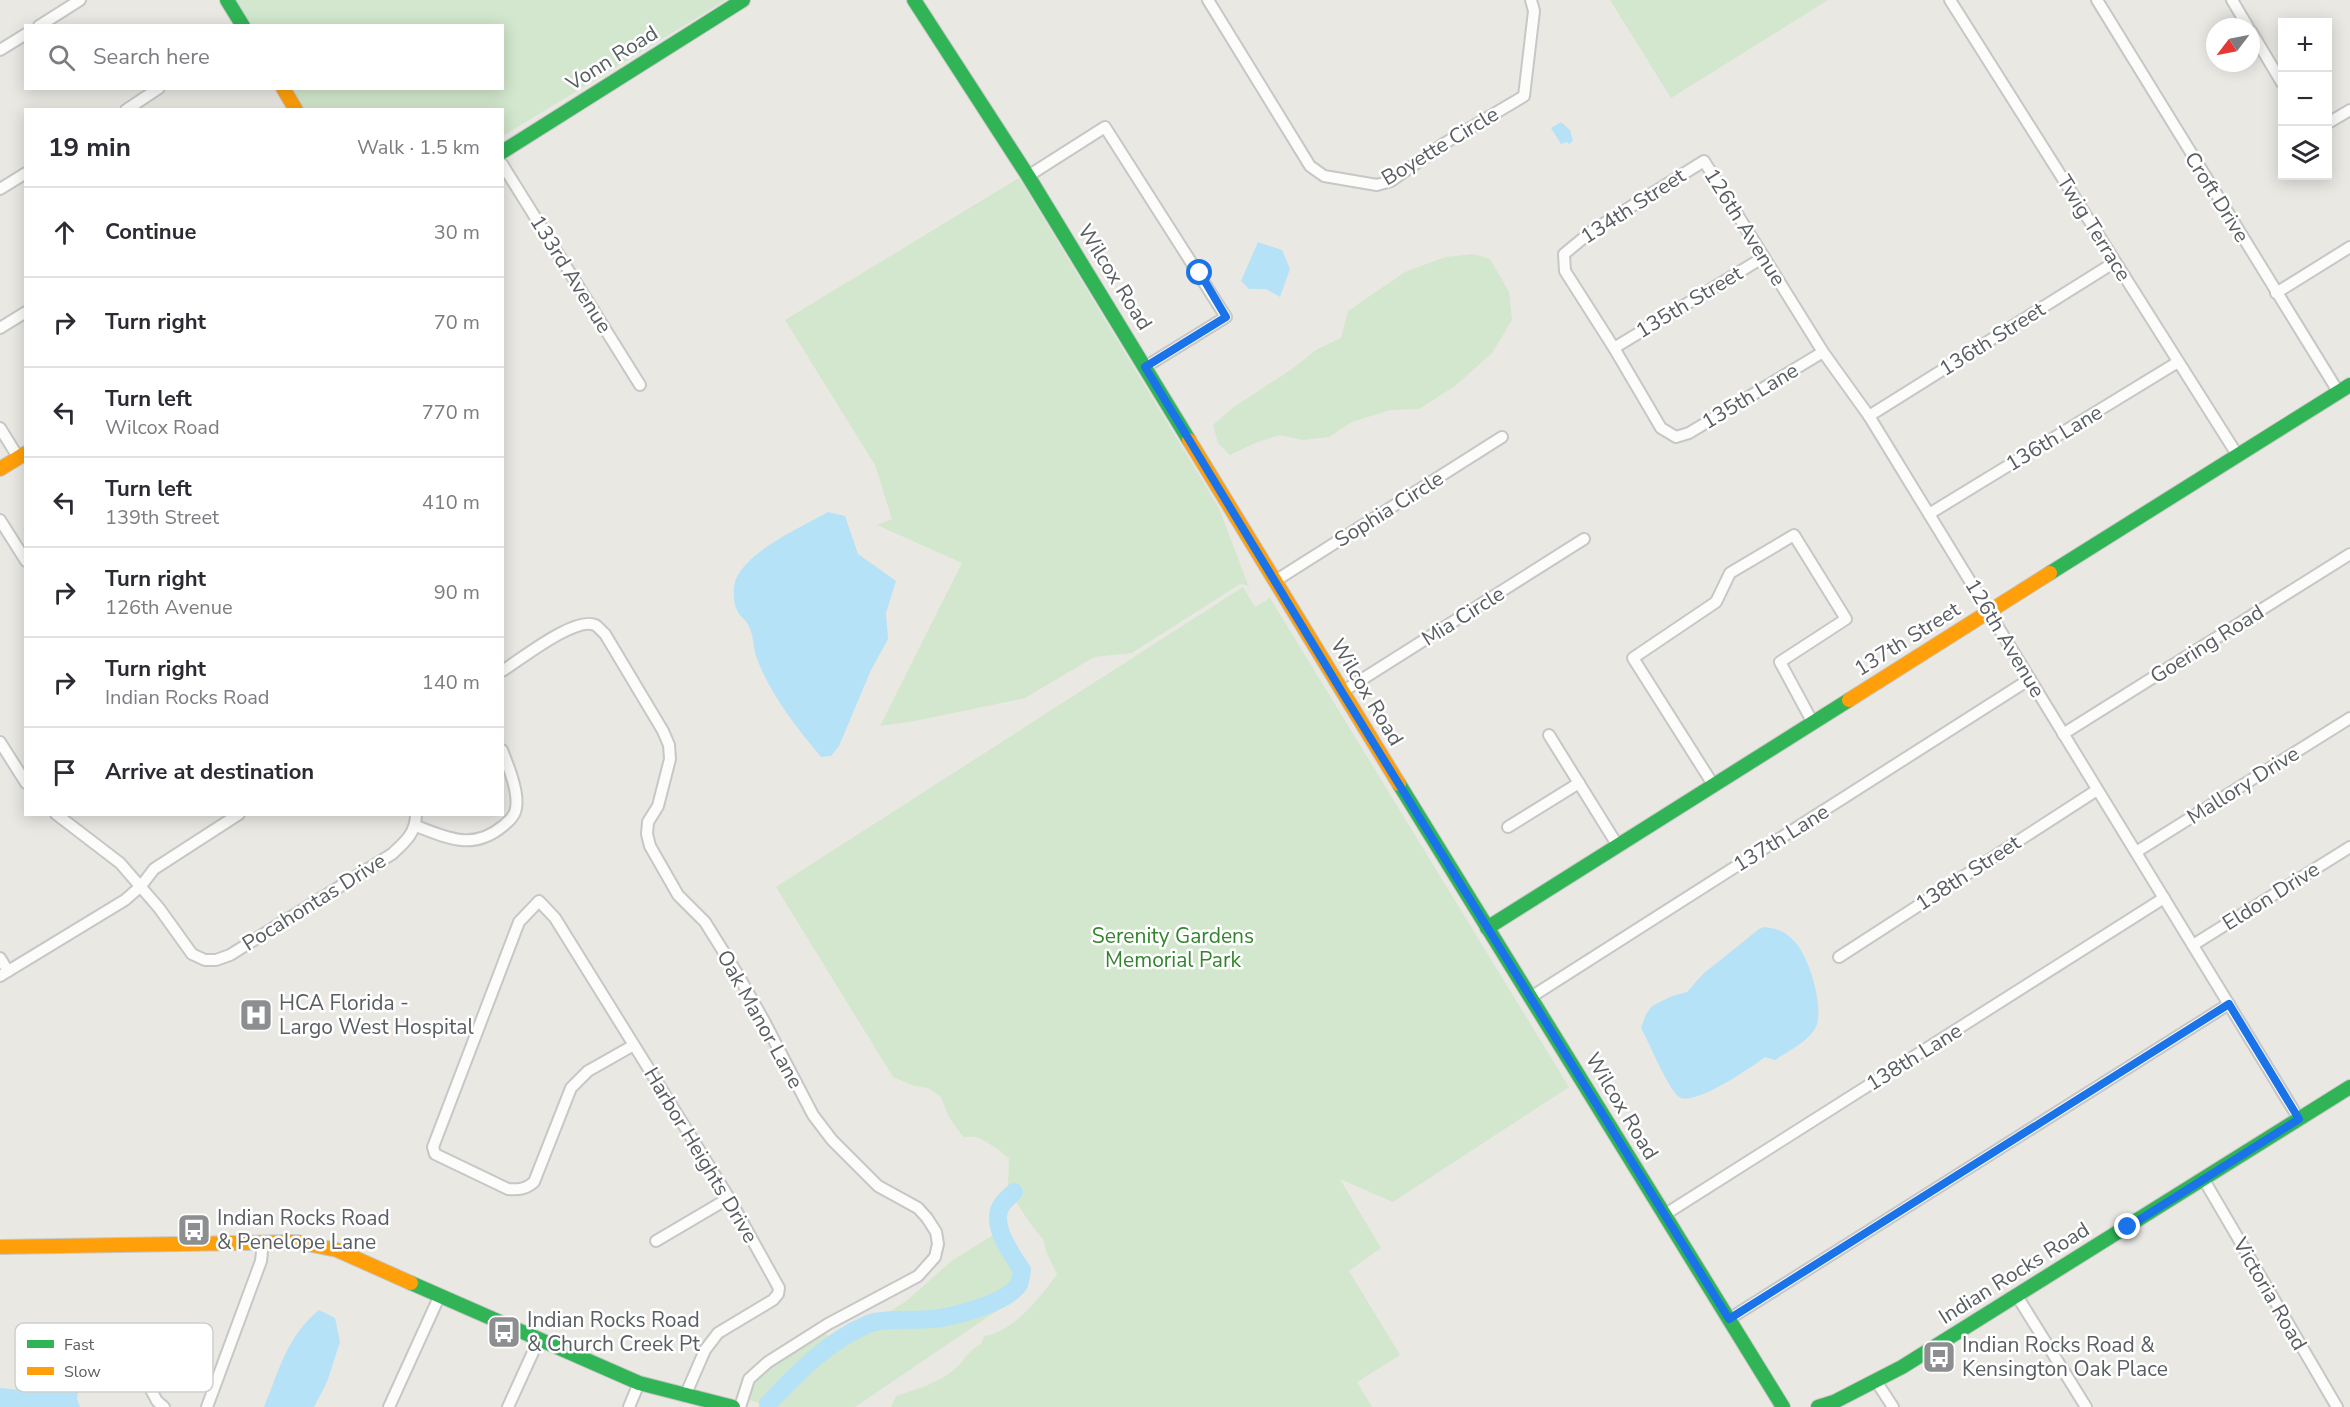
<!DOCTYPE html>
<html lang="en">
<head>
<meta charset="utf-8">
<style>
	body { margin:0; font-family:"Nunito Sans",sans-serif; background:#f2f2f3; color:#2b2b33 }
	.controls { position:absolute; right:18px; top:18px; display:grid; overflow:hidden; border-radius:0px; box-shadow:0 3px 15px #0003 }
	.controls button { width:54px; height:54px; display:grid; place-items:center; padding:0; border:0; border-bottom:2px solid #e1e1e2; background:#fff; color:#2b2b33; font:30px sans-serif }
	.compass { position:absolute; left:2206px; top:18px; width:54px; height:54px; border-radius:50%; background:#fff; box-shadow:0 3px 15px #0003; rotate:238deg }
	.stop { position:absolute; width:18px; height:18px; margin:-14px; border:4px solid #1a73e8; border-radius:50%; background:#fff }
	.stop.end { background:#1a73e8; border-color:#fff; box-shadow:0 2px 6px #0008 }
	.list { margin:0; padding:0; list-style:none }
	h2 { display:flex; justify-content:space-between; align-items:center; height:78px; margin:0; padding:0 24px; font-size:26px }
	h2 small { font-size:20px; font-weight:400; color:#7c7c81 }
	.list li { display:grid; grid-template-columns:39px 1fr auto; gap:18px; align-items:center; box-sizing:border-box; height:90px; padding:0 24px; border-top:2px solid #e1e1e2 }
	.list b { display:block; font-size:22px; white-space:nowrap }
	.list p { margin:0; font-size:20px; white-space:nowrap; color:#7c7c81 }
	.list em { font-size:20px; font-style:normal; color:#7c7c81 }
	.icon { flex:none; width:33px; height:33px; fill:none; stroke:currentColor; stroke-width:2; stroke-linecap:round; stroke-linejoin:round }
	.map { position:relative; flex:none; width:2350px; height:1407px; overflow:hidden }
	.search { position:absolute; background:#fff; box-shadow:0 3px 15px #0003; left:24px; top:24px; width:480px; height:66px; display:flex; align-items:center; gap:15px; box-sizing:border-box; padding:0 21px; border-radius:0px; color:#7c7c81; font-size:22px }
	.panel { position:absolute; background:#fff; box-shadow:0 3px 15px #0003; left:24px; top:108px; width:480px; height:708px; border-radius:0px }
	.map>svg:first-child { display:block }
</style>
</head>
<body>
<div class="map">
<svg width="2350" height="1407" viewBox="0 0 2350 1407">
	<rect width="100%" height="100%" fill="#eae8e3"/>
	<g fill="#d2e7cd">
		<polygon points="233,0 726,0 503,136 502,110 303,109 289,89 502,88 502,26 249,25"/>
		<polygon points="1610,0 1828,0 1671,98"/>
		<polygon points="1019,178 1219,508 1250,590 1247,585 1240,584 1132,653 1094,657 1025,698 915,721 880,726 962,563 877,525 892,519 875,465 785,320"/>
		<polygon points="1474,254 1490,259 1509,292 1512,320 1492,353 1455,386 1419,409 1390,410 1352,422 1329,437 1303,440 1280,435 1255,443 1230,455 1218,443 1213,425 1234,407 1292,369 1316,350 1341,338 1348,311 1405,272 1445,257"/>
		<path d="M1243,587L1255,607L1270,598L1569,1087L1393,1202L1340,1179L1381,1248L1349,1271L1400,1355L1357,1382L1372,1407H891L896,1396C917,1389 940,1383 957,1367C966,1358 969,1350 981,1344L984,1336C1011,1334 1042,1296 1057,1274L1047,1254L1043,1239L1029,1222L1008,1189L1009,1159C1004,1153 985,1140 979,1138C974,1136 967,1137 963,1137L949,1117L941,1097L929,1088L914,1086L893,1077L776,887Z"/>
		<polygon points="993,1235 1026,1291 855,1407 772,1407 750,1400 754,1381 771,1366 822,1334 840,1338 873,1322 905,1302 953,1260"/>
	</g>
	<g fill="#b5e2f7">
		<polygon points="1561,122 1570,130 1573,141 1569,144 1567,142 1561,144 1551,128"/>
		<polygon points="1258,242 1282,250 1290,269 1280,297 1266,289 1249,289 1241,281"/>
		<path d="M828,512L845,516L858,554L896,581L886,613L888,639L871,670L839,746L831,756L821,757C796,727 769,693 756,656C753,647 754,638 750,629C748,622 744,620 740,615C733,607 732,589 736,579C750,549 800,528 828,512Z"/>
		<path d="M1765,927C1777,929 1785,931 1794,941C1809,956 1823,1003 1817,1024C1812,1040 1788,1051 1775,1060L1765,1057C1752,1067 1694,1107 1679,1097C1668,1089 1649,1042 1641,1028L1646,1014L1652,1006L1672,996L1687,992L1703,974L1759,929Z"/>
		<path d="M319,1310L335,1318L340,1342L327,1382L314,1407H264C279,1371 287,1336 319,1310Z"/>
		<polygon points="74,1329 88,1334 94,1351 81,1367 77,1399 80,1407 0,1407 0,1388 31,1391 48,1386 59,1349"/>
	</g>
	<g fill="none" stroke-linecap="round" stroke-linejoin="round">
		<path stroke="#b5e2f7" stroke-width="18" d="M768,1404C798,1372 827,1342 868,1324C882,1318 915,1321 932,1319C953,1317 1008,1303 1019,1284C1021,1281 1021,1274 1022,1270C1012,1255 990,1225 1001,1206C1004,1201 1010,1196 1014,1192"/>
		<g stroke="#c6c7c6" stroke-width="14">
			<g id="street">
				<polyline points="1208,0 1310,166 1324,176 1377,185 1391,181 1445,143 1524,96 1534,11 1531,0"/>
				<polyline points="1950,0 2238,456"/>
				<polyline points="2097,0 2339,393"/>
				<polyline points="2232,0 2248,27"/>
				<polyline points="39,26 80,0"/>
				<polyline points="2251,31 2282,83"/>
				<polyline points="0,50 26,34"/>
				<polyline points="126,110 159,88"/>
				<polyline points="2328,123 2350,110"/>
				<polyline points="502,164 640,385"/>
				<polyline points="1028,176 1105,127 1226,317 1145,367"/>
				<polyline points="0,189 26,173"/>
				<polyline points="2276,293 2350,247"/>
				<polyline points="0,328 26,312"/>
				<polyline points="1614,348 1764,257"/>
				<polyline points="1823,352 1689,433 1676,437 1661,428 1614,348 1565,271 1564,254 1592,231 1704,161 1823,352 1869,416 2299,1119"/>
				<polyline points="1869,416 2115,262"/>
				<polyline points="0,428 18,457"/>
				<polyline points="1929,514 2178,362"/>
				<polyline points="0,520 26,561"/>
				<polyline points="1275,581 1502,437"/>
				<path d="M502,671C520,660 575,616 595,625C598,626 602,632 605,634L663,731L669,745L670,759L658,806L648,822L647,834L650,846L678,895L705,922L738,975L764,1021L813,1115L832,1140L878,1186L918,1208L927,1218L936,1232L938,1244L935,1257L918,1276L828,1324L768,1362L749,1379L740,1407"/>
				<polyline points="1342,692 1584,539"/>
				<polyline points="2063,734 2350,554"/>
				<polyline points="1549,735 1618,846"/>
				<polyline points="0,742 26,783"/>
				<polyline points="1714,786 1633,658 1716,602 1730,573 1794,535 1846,619 1780,662 1813,723"/>
				<path d="M56,814L120,863L159,908L192,954L205,960H216L230,955L392,854C405,842 416,833 416,814"/>
				<path d="M416,826C448,838 473,851 503,826C509,821 515,816 516,808C519,791 508,766 502,750"/>
				<polyline points="1508,827 1579,783"/>
				<polyline points="2136,852 2350,718"/>
				<polyline points="2193,945 2350,847"/>
				<polyline points="1839,957 2097,790"/>
				<polyline points="0,958 8,971"/>
				<polyline points="0,976 125,900 141,886 154,869 239,814"/>
				<polyline points="1531,997 2030,679"/>
				<path d="M634,1045L588,1071L571,1088L534,1182C526,1189 519,1190 508,1189L435,1154L433,1147L519,922L539,901L555,918L729,1198L779,1288L778,1294L773,1300L718,1333L705,1350L685,1396"/>
				<polyline points="2204,1180 2337,1407"/>
				<polyline points="1664,1215 2164,898"/>
				<polyline points="656,1241 729,1198"/>
				<polyline points="2017,1296 2086,1407"/>
				<polyline points="1729,1319 2229,1004"/>
				<polyline points="1876,1381 1893,1407"/>
				<polyline points="150,1388 157,1401 164,1407"/>
				<polyline points="207,1407 261,1261 263,1242"/>
				<polyline points="389,1407 440,1295"/>
				<polyline points="508,1407 539,1339"/>
				<polyline points="629,1407 639,1383"/>
			</g>
		</g>
		<g stroke="#c7c7c7" stroke-width="16">
			<g id="fast">
				<polyline points="227,0 243,26"/>
				<polyline points="914,0 1028,176 1189,440"/>
				<polyline points="502,152 743,0"/>
				<polyline points="2050,573 2350,385"/>
				<polyline points="1399,784 1783,1407"/>
				<polyline points="1487,928 1849,700"/>
				<polyline points="411,1283 639,1383 733,1407"/>
				<polyline points="1818,1407 1834,1402 1902,1367 2350,1087"/>
			</g>
		</g>
		<g stroke="#c7c7c7" stroke-width="16">
			<g id="slow">
				<polyline points="283,88 296,110"/>
				<polyline points="1189,440 1399,784"/>
				<polyline points="0,469 26,453"/>
				<polyline points="1849,700 2050,573"/>
				<polyline points="0,1247 297,1242 337,1250 411,1283"/>
			</g>
		</g>
		<use href="#street" stroke="#fcfcfb" stroke-width="10"/>
		<use href="#fast" stroke="#30b455" stroke-width="14"/>
		<use href="#slow" stroke="#ff9f0a" stroke-width="14"/>
	</g>
	<g fill="none" stroke-linecap="round" stroke-linejoin="round">
		<polyline stroke="#1a73e8" stroke-width="8" points="1200,273 1226,317 1145,367 1342,692 1729,1319 2229,1004 2299,1119 2128,1227"/>
	</g>
	<defs>
		<g id="hospital-square" transform="scale(1.725)"><rect x="-9" y="-9" width="18" height="18" rx="4" fill="#8c8e8f" stroke="#fff"/><path d="M-5-5h3v3.5h4V-5h3V5h-3V1.5h-4V5h-3Z" fill="#fff"/></g>
		<g id="bus-square" transform="scale(1.725)"><rect x="-9" y="-9" width="18" height="18" rx="4" fill="#8c8e8f" stroke="#fff"/><path d="M-5-6H5V4H4V6H2V4H-2V6H-4V4H-5ZM-3.5-4V0h7V-4ZM-3.5 1.2v1.5H-2V1.2ZM2 1.2v1.5H3.5V1.2Z" fill="#fff"/></g>
	</defs>
	<g fill-rule="evenodd">
		<use href="#hospital-square" x="256" y="1015"/>
		<use href="#bus-square" x="194" y="1230"/>
		<use href="#bus-square" x="504" y="1332"/>
		<use href="#bus-square" x="1939" y="1357"/>
	</g>
	<g text-anchor="middle" stroke-width="5" stroke-linejoin="round" paint-order="stroke">
		<g font-size="21" fill="#595e62" stroke="#fff">
			<text transform="translate(612 58) rotate(-32)" y="7">Vonn Road</text>
			<text transform="translate(1440 146) rotate(-31)" y="7">Boyette Circle</text>
			<text transform="translate(2217 197) rotate(58)" y="7">Croft Drive</text>
			<text transform="translate(1633 206) rotate(-33)" y="7">134th Street</text>
			<text transform="translate(1745 227) rotate(58)" y="7">126th Avenue</text>
			<text transform="translate(2094 228) rotate(58)" y="7">Twig Terrace</text>
			<text transform="translate(571 274) rotate(58)" y="7">133rd Avenue</text>
			<text transform="translate(1115 277) rotate(58)" y="7">Wilcox Road</text>
			<text transform="translate(1689 302) rotate(-31)" y="7">135th Street</text>
			<text transform="translate(1992 339) rotate(-32)" y="7">136th Street</text>
			<text transform="translate(1750 396) rotate(-31)" y="7">135th Lane</text>
			<text transform="translate(2054 438) rotate(-31)" y="7">136th Lane</text>
			<text transform="translate(1389 509) rotate(-32)" y="7">Sophia Circle</text>
			<text transform="translate(1463 616) rotate(-32)" y="7">Mia Circle</text>
			<text transform="translate(2005 638) rotate(59)" y="7">126th Avenue</text>
			<text transform="translate(1907 639) rotate(-32)" y="7">137th Street</text>
			<text transform="translate(2207 644) rotate(-32)" y="7">Goering Road</text>
			<text transform="translate(1367 692) rotate(59)" y="7">Wilcox Road</text>
			<text transform="translate(2243 785) rotate(-32)" y="7">Mallory Drive</text>
			<text transform="translate(1781 838) rotate(-32)" y="7">137th Lane</text>
			<text transform="translate(1968 873) rotate(-33)" y="7">138th Street</text>
			<text transform="translate(2271 896) rotate(-32)" y="7">Eldon Drive</text>
			<text transform="translate(314 902) rotate(-32)" y="7">Pocahontas Drive</text>
			<text transform="translate(760 1019) rotate(61)" y="7">Oak Manor Lane</text>
			<text transform="translate(1914 1057) rotate(-32)" y="7">138th Lane</text>
			<text transform="translate(1622 1106) rotate(59)" y="7">Wilcox Road</text>
			<text transform="translate(701 1155) rotate(59)" y="7">Harbor Heights Drive</text>
			<text transform="translate(2014 1273) rotate(-32)" y="7">Indian Rocks Road</text>
			<text transform="translate(2270 1294) rotate(60)" y="7">Victoria Road</text>
		</g>
		<g font-size="21" fill="#34842f" stroke="#fff">
			<text x="1173" y="943">Serenity Gardens<tspan x="1173" dy="24">Memorial Park</tspan></text>
		</g>
		<g font-size="21" fill="#595e62" stroke="#fff" text-anchor="start">
			<text x="279" y="1010">HCA Florida -<tspan x="279" dy="24">Largo West Hospital</tspan></text>
			<text x="217" y="1225">Indian Rocks Road<tspan x="217" dy="24">&amp; Penelope Lane</tspan></text>
			<text x="527" y="1327">Indian Rocks Road<tspan x="527" dy="24">&amp; Church Creek Pt</tspan></text>
			<text x="1962" y="1352">Indian Rocks Road &amp;<tspan x="1962" dy="24">Kensington Oak Place</tspan></text>
		</g>
	</g>
	<rect x="15" y="1323" width="198" height="69" rx="9" fill="#fff" stroke="#cdcfd0" stroke-width="1.5"/>
	<rect x="27" y="1340" width="27" height="8" fill="#30b455"/>
	<rect x="27" y="1367" width="27" height="8" fill="#ff9f0a"/>
	<g font-size="16" fill="#595e62">
		<text x="64" y="1350">Fast</text>
		<text x="64" y="1377">Slow</text>
	</g>
</svg>
<div class="controls">
<button>+</button>
<button>−</button>
<button><svg class="icon" aria-label="layers" viewBox="0 0 24 24"><path d="M12 4l9 5-9 5-9-5zM3 14l9 5 9-5"/></svg></button>
</div>
<svg class="compass" viewBox="-18 -18 36 36"><path d="M0-13l5 13h-10z" fill="#e53935"/><path d="M0 13l5-13h-10z" fill="#7c7c81"/></svg>
<div class="stop" style="left:1200px;top:273px"></div>
<div class="stop end" style="left:2128px;top:1227px"></div>
<div class="search"><svg class="icon" aria-label="search" viewBox="0 0 24 24"><circle cx="10" cy="10" r="6"/><path d="M15 15l6 6"/></svg>Search here</div>
<section class="panel">
<h2>19 min<small>Walk · 1.5 km</small></h2>
<ul class="list">
<li><svg class="icon" aria-label="ahead" viewBox="0 0 24 24"><path d="M12 20V5M6 11l6-6 6 6"/></svg><div><b>Continue</b></div><em>30 m</em></li>
<li><svg class="icon" aria-label="right" viewBox="0 0 24 24"><path d="M7 20v-9h11M14 6l5 5-5 5"/></svg><div><b>Turn right</b></div><em>70 m</em></li>
<li><svg class="icon" aria-label="left" viewBox="0 0 24 24"><path d="M17 20v-9H6M10 6l-5 5 5 5"/></svg><div><b>Turn left</b><p>Wilcox Road</p></div><em>770 m</em></li>
<li><svg class="icon" aria-label="left" viewBox="0 0 24 24"><path d="M17 20v-9H6M10 6l-5 5 5 5"/></svg><div><b>Turn left</b><p>139th Street</p></div><em>410 m</em></li>
<li><svg class="icon" aria-label="right" viewBox="0 0 24 24"><path d="M7 20v-9h11M14 6l5 5-5 5"/></svg><div><b>Turn right</b><p>126th Avenue</p></div><em>90 m</em></li>
<li><svg class="icon" aria-label="right" viewBox="0 0 24 24"><path d="M7 20v-9h11M14 6l5 5-5 5"/></svg><div><b>Turn right</b><p>Indian Rocks Road</p></div><em>140 m</em></li>
<li><svg class="icon" aria-label="arrive" viewBox="0 0 24 24"><path d="M6 21V4h12l-3 4 3 4H6"/></svg><div><b>Arrive at destination</b></div></li>
</ul>
</section>
</div>
</body>
</html>
